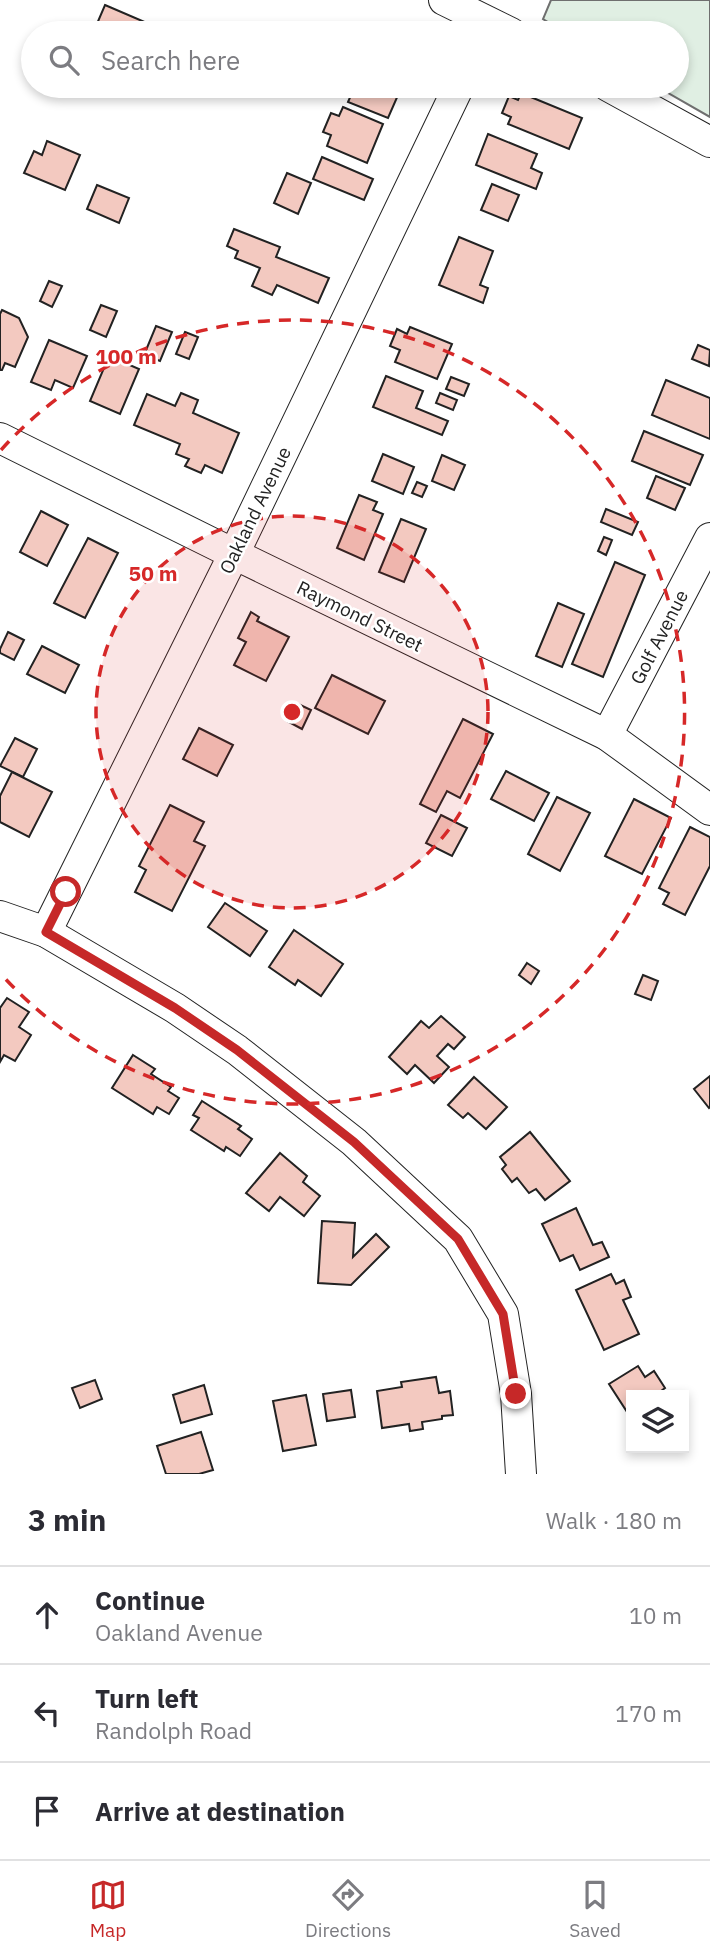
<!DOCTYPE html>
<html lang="en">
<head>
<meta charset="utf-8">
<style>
	body { margin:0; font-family:"IBM Plex Sans",sans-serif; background:#f2f2f3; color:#2b2b33 }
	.controls { position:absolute; right:21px; bottom:21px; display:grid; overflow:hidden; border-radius:0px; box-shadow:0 4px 10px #0003 }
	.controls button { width:63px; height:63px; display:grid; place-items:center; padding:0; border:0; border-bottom:2px solid #e1e1e2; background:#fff; color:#2b2b33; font:35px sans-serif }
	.stop { position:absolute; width:21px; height:21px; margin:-16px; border:5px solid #c62828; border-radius:50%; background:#fff }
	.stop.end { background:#c62828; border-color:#fff; box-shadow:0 2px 7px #0008 }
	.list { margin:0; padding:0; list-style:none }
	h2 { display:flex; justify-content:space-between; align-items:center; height:91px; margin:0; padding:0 28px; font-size:30px }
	h2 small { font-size:23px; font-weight:400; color:#7c7c81 }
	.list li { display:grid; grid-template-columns:46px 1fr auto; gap:21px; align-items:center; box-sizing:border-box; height:98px; padding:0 28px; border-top:2px solid #e1e1e2 }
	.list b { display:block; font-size:26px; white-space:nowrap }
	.list p { margin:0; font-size:23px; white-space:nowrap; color:#7c7c81 }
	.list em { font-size:23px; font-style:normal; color:#7c7c81 }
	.icon { flex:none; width:38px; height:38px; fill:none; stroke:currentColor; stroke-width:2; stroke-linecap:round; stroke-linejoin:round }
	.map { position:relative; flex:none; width:710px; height:1474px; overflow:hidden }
	.search { position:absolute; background:#fff; box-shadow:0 4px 10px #0003; left:21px; right:21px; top:21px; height:77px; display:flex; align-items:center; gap:18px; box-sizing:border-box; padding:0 24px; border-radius:38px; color:#7c7c81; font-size:26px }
	.sheet { height:385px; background:#fff }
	nav { display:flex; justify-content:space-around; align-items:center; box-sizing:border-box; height:98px; border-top:2px solid #e1e1e2; background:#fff; font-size:19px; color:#7c7c81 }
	nav a { display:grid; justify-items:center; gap:4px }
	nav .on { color:#c62828 }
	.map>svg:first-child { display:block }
</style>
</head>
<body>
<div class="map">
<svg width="710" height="1474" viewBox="0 0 710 1474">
	<rect width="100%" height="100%" fill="#fff"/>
	<polygon fill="#e0efe3" stroke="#6f6f6f" stroke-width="2" points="551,0 710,0 710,117 656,86 677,86 677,33 566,33 543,19"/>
	<g fill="#f3c9c0" stroke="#222" stroke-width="2">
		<polygon points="105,5 154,26 151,33 93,33"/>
		<polygon points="355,86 402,86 388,118 348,102"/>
		<polygon points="521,93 582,118 569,149 508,124 511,117 502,113 509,96 518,100"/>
		<polygon points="343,107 383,124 367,163 327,146 331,135 323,132 331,113 339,116"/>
		<polygon points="488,134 537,154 531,168 542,173 536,189 476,165"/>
		<polygon points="47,141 80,155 65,190 24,173 34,151 42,155"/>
		<polygon points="322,157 373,179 364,200 313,179"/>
		<polygon points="287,173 311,183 298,214 274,203"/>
		<polygon points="492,184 519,195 508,221 481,210"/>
		<polygon points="97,185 129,198 119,223 87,209"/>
		<polygon points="234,229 280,247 276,257 329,278 318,303 277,285 272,295 252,286 260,268 235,258 238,251 227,246"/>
		<polygon points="459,237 493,251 480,285 488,288 483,303 439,285"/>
		<polygon points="49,281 62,286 52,307 40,301"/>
		<polygon points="101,305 117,311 106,337 90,330"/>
		<polygon points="2,310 19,318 28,337 15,367 5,363 2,370 0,370 0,314"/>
		<polygon points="156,326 172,332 160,361 144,355"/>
		<polygon points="410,327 452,344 437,379 395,362 400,350 390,346 397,329 407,334"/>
		<polygon points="185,332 198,337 189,359 176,354"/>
		<polygon points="49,340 87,356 73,388 55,380 51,390 31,382"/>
		<polygon points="698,345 710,350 709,366 692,359"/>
		<polygon points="109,356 139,369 120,414 90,401"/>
		<polygon points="386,376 423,391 416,408 448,421 442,435 373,407"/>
		<polygon points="451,377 469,384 464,396 446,389"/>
		<polygon points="666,380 710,398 710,439 652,415"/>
		<polygon points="181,393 198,400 193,413 239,433 222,473 205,465 201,473 185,466 189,459 176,454 180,444 134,425 147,394 175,406"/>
		<polygon points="440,393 457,400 453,410 436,403"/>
		<polygon points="644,431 703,455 690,485 632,461"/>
		<polygon points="383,454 414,467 403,494 372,481"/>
		<polygon points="442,455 465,465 454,490 432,481"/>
		<polygon points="656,476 685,488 675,510 647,498"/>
		<polygon points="417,482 427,486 422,497 412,493"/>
		<polygon points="359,495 377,502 373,510 383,514 364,560 337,548"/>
		<polygon points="606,509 638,522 632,535 601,522"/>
		<polygon points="41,511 68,525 47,566 20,552"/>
		<polygon points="401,519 426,529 404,582 379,572"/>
		<polygon points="604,537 612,540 606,555 598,551"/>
		<polygon points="88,538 118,553 85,618 54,603"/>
		<polygon points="615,562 645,575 603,677 572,664"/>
		<polygon points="558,603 584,614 562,667 536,656"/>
		<polygon points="251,612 259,617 257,621 289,637 266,681 234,665 246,642 238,638"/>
		<polygon points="8,632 24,640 14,660 0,653 0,649"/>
		<polygon points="42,646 79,665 65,693 27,674"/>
		<polygon points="332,675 385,701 368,734 315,708"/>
		<polygon points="296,703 311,710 302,729 287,721"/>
		<polygon points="463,719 493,734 460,798 447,791 436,812 420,804"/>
		<polygon points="199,728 233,745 217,776 183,759"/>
		<polygon points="15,738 37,749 23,777 0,766"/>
		<polygon points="506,771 549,793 534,821 491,799"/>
		<polygon points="12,772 52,792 29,837 0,822 0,796"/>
		<polygon points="557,797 590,813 560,871 528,854"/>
		<polygon points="634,799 671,818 642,874 605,856"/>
		<polygon points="170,805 204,822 194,841 205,846 172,911 135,892 146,870 139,866"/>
		<polygon points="441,815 467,828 452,856 426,843"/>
		<polygon points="690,827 710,837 710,866 685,915 663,904 669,893 659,888"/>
		<polygon points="225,903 267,931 250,956 208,927"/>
		<polygon points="294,930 343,964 321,996 298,980 295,985 269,967"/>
		<polygon points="527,963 539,971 531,984 519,975"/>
		<polygon points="643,975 658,981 651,1000 635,994"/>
		<polygon points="7,998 29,1012 19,1027 31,1035 15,1061 4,1055 0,1062 0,1008"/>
		<polygon points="441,1016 465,1037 454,1049 448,1044 437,1056 449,1067 434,1083 415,1065 407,1074 389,1057 421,1021 429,1028"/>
		<polygon points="133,1055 155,1069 151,1074 171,1087 168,1091 179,1098 169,1114 157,1107 153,1114 112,1088"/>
		<polygon points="710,1076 710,1107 709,1108 694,1089"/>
		<polygon points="474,1077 507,1107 486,1129 468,1113 463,1118 448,1105"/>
		<polygon points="202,1101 241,1126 238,1129 252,1139 240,1156 226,1147 224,1151 191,1130 199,1118 193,1115"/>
		<polygon points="530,1132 570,1181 545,1200 536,1189 529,1193 517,1178 512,1182 502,1169 506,1165 500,1157"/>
		<polygon points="280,1153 307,1176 303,1182 320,1196 304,1216 280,1197 269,1211 246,1193"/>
		<polygon points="576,1208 593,1245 602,1242 609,1257 580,1270 573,1255 560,1261 542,1224"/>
		<polygon points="322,1221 355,1223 353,1257 376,1234 389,1247 351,1285 318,1283"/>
		<polygon points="611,1274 616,1284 624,1280 631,1297 623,1300 639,1334 604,1350 576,1290"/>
		<polygon points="638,1366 645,1377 654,1371 665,1388 657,1394 657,1395 631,1395 631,1418 609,1384"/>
		<polygon points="436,1377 439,1393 450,1391 453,1415 442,1416 442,1419 422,1422 423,1429 410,1431 409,1424 382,1428 377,1391 402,1387 401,1382"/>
		<polygon points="95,1380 102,1399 80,1408 72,1388"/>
		<polygon points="204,1385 212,1414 181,1423 173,1395"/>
		<polygon points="351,1390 355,1417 327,1421 323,1394"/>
		<polygon points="306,1395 316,1445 283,1451 273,1401"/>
		<polygon points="201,1432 213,1470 199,1474 166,1474 157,1446"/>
	</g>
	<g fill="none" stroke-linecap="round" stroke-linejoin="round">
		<g stroke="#222" stroke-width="32">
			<g id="minor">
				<polyline points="444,0 511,33"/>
				<polyline points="608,86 710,142"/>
				<polyline points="0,438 234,554 607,735 710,810"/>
				<polyline points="607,735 710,538"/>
				<polyline points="0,916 46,932 175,1008 237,1050 354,1142 458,1239 503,1314 516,1394 521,1474"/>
				<polyline points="46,932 234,554 459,86"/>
			</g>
		</g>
		<use href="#minor" stroke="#fff" stroke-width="30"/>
	</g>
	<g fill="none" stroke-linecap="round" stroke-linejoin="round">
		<polyline stroke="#c62828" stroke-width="9" points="66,892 46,932 175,1008 237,1050 354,1142 458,1239 503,1314 516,1394"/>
	</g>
	<circle cx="292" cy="712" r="196" fill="#d62828" fill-opacity=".12"/>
	<g fill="none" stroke="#d62828" stroke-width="3.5" stroke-dasharray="12 9">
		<circle cx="292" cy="712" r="196"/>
		<path d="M1 450A392 392 0 1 1 1 974"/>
	</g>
	<g text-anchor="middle" stroke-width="5" stroke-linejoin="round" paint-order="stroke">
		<g font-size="19" fill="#222" stroke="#fff">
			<text transform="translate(255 510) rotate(-64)" y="7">Oakland Avenue</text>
			<text transform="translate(360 616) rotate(26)" y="7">Raymond Street</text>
			<text transform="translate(659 637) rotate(-63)" y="7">Golf Avenue</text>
		</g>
	</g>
	<circle cx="292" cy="712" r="10" fill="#d62828" stroke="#fff" stroke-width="3.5"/>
	<g font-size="21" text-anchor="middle" font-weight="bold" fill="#d62828" stroke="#fff" stroke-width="5" stroke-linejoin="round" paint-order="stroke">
		<text x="126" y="364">100 m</text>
		<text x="153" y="581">50 m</text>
	</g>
</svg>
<div class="controls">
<button><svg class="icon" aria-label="layers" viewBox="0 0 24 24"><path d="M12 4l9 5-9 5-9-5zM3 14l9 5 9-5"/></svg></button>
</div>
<div class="stop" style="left:66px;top:892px"></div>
<div class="stop end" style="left:516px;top:1394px"></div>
<div class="search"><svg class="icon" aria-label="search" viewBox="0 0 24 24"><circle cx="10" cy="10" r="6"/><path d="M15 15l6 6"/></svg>Search here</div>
</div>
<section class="sheet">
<h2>3 min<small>Walk · 180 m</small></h2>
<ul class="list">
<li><svg class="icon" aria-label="ahead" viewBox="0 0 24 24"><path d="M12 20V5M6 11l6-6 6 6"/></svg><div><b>Continue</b><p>Oakland Avenue</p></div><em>10 m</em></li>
<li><svg class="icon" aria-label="left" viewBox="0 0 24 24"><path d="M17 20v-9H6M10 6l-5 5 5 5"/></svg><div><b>Turn left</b><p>Randolph Road</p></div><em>170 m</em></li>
<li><svg class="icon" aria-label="arrive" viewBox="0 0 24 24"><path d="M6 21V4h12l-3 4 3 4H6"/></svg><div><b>Arrive at destination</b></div></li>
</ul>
</section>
<nav>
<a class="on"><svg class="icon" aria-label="map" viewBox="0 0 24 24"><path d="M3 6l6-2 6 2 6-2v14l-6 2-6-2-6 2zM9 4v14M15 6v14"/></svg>Map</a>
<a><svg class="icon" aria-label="directions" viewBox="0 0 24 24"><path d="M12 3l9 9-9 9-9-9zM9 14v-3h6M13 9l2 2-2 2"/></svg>Directions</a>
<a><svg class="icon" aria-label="saved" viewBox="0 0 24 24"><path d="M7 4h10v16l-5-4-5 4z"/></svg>Saved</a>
</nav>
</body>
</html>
